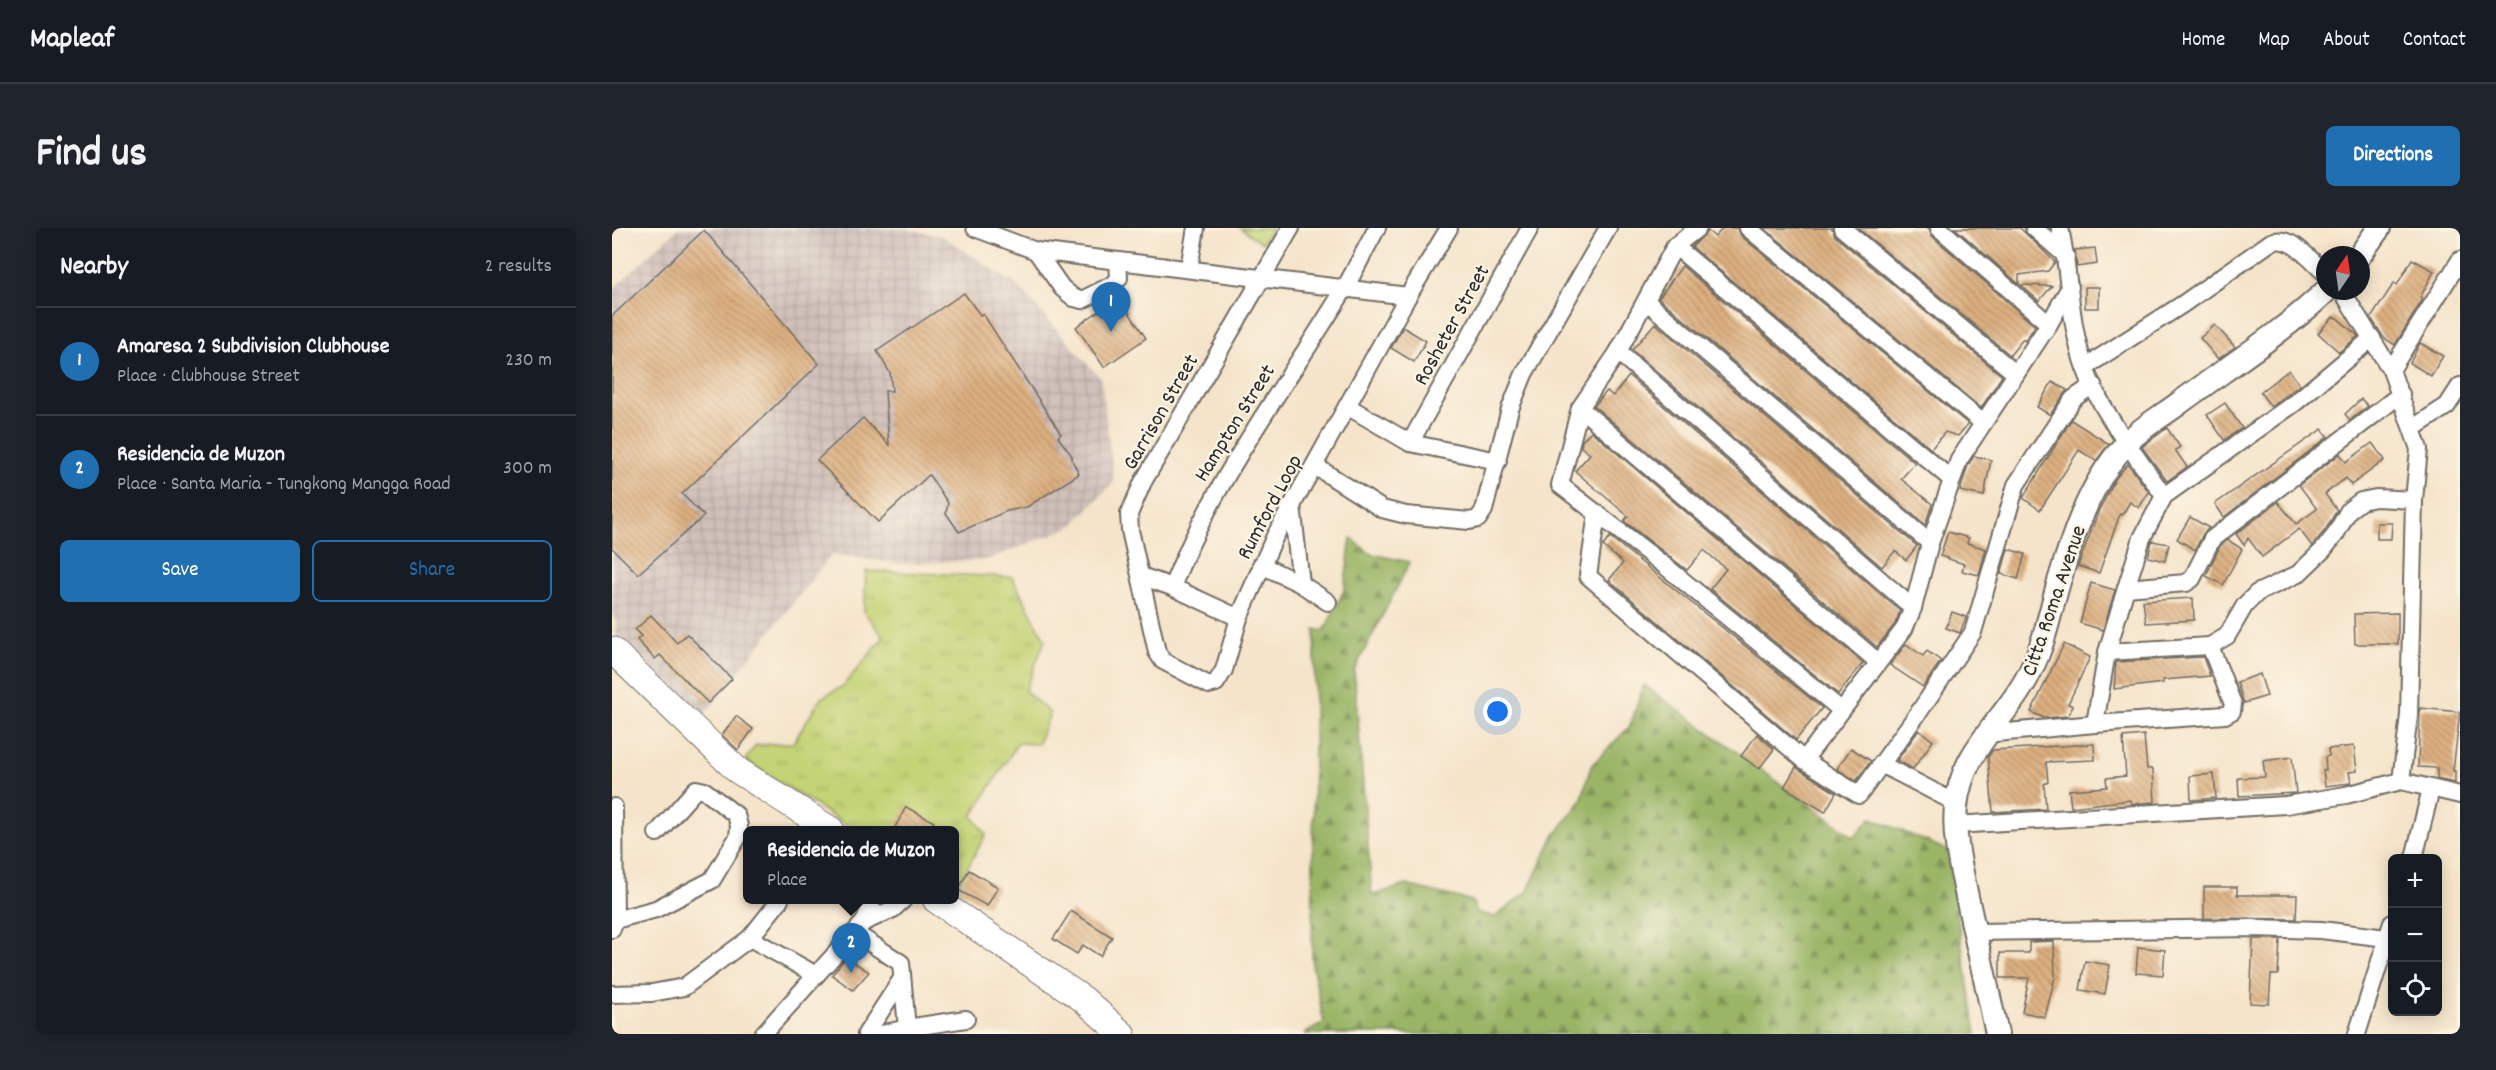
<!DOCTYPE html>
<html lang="en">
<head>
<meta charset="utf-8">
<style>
	body { margin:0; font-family:Dekko,sans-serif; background:#20242c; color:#f1f3f6 }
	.controls { position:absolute; right:18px; bottom:18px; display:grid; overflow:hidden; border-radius:9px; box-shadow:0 3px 15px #0003 }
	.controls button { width:54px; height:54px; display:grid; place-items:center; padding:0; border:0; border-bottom:2px solid #363941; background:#171b24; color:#f1f3f6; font:30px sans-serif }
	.compass { position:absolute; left:1704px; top:18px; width:54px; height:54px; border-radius:50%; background:#171b24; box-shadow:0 3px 15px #0003; rotate:13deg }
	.you { position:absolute; left:886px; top:484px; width:21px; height:21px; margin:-15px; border:4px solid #fff; border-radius:50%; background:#1a73e8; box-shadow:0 0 0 9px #1a73e833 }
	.badge { display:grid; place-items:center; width:39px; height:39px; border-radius:50%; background:#1f6fb2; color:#fff; font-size:20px; font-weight:700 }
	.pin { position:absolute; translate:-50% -50px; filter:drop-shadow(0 2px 3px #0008) }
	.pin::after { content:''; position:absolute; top:32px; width:21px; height:18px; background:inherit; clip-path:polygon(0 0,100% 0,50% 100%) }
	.popup { position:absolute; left:131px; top:598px; width:216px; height:78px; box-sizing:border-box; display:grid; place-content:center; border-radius:9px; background:#171b24; filter:drop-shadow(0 2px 4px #0005); font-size:20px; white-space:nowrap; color:#9ea1a6 }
	.popup b { font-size:22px; color:#f1f3f6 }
	.popup::after { content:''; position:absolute; left:50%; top:100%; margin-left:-12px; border:12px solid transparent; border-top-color:#171b24 }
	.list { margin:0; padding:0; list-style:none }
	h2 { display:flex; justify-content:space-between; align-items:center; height:78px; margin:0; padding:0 24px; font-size:26px }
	h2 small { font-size:20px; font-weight:400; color:#9ea1a6 }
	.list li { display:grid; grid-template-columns:39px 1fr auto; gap:18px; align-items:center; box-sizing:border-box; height:108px; padding:0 24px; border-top:2px solid #363941 }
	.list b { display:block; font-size:22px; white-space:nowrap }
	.list p { margin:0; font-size:20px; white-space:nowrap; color:#9ea1a6 }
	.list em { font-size:20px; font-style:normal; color:#9ea1a6 }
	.actions { display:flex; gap:12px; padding:18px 24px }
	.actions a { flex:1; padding:14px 0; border:2px solid #1f6fb2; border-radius:9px; text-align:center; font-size:21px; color:#1f6fb2 }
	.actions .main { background:#1f6fb2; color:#fff }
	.icon { flex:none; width:33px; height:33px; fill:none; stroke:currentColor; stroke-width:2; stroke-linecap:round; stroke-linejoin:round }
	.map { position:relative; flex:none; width:1848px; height:806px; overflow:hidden; border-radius:9px }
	header { display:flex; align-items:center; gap:36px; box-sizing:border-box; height:84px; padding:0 30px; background:#171b24; border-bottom:2px solid #363941 }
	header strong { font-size:28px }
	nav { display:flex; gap:33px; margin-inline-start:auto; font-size:21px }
	.intro { display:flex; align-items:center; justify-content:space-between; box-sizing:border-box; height:144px; padding:0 36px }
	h1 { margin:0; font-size:42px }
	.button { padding:15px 27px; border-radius:9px; background:#1f6fb2; color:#fff; font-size:21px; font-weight:700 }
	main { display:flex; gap:36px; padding:0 36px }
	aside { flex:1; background:#171b24; border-radius:9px; box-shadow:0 3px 15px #0003 }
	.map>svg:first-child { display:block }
</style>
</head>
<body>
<header>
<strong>Mapleaf</strong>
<nav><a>Home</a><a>Map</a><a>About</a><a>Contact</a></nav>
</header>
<div class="intro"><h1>Find us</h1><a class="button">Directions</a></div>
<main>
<aside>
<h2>Nearby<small>2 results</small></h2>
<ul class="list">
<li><span class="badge">1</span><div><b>Amaresa 2 Subdivision Clubhouse</b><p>Place · Clubhouse Street</p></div><em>230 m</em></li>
<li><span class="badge">2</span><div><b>Residencia de Muzon</b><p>Place · Santa Maria - Tungkong Mangga Road</p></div><em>300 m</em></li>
</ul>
<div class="actions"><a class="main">Save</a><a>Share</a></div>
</aside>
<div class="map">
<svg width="1848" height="806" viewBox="0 0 1848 806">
	<defs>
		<pattern id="industrial-grid" width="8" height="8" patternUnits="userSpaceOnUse" patternTransform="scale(1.5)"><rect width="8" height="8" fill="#cfc0ba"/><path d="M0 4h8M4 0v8" fill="none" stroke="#b2a5a0"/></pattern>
		<pattern id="grass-tufts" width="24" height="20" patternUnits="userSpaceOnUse" patternTransform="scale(1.5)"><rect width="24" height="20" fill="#c3d375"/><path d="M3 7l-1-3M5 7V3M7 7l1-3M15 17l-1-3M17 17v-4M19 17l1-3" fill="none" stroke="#a8b565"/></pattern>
		<pattern id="forest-firs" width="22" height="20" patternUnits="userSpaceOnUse" patternTransform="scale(1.5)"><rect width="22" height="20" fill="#9ab566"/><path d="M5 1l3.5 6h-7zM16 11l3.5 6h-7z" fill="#7e9354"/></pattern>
		<pattern id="building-back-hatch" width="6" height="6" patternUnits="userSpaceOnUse" patternTransform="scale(1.5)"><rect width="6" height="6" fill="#ddb080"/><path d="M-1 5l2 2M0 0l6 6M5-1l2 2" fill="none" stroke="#b38f69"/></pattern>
	</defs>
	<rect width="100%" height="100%" fill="#fcf5e5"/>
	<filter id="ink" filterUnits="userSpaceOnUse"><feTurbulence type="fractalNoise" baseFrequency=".0167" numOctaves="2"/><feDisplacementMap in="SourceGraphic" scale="12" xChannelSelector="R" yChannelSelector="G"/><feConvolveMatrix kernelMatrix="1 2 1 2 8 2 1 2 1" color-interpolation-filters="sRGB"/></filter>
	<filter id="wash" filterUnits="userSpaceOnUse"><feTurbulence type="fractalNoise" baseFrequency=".008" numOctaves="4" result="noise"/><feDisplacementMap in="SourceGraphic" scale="24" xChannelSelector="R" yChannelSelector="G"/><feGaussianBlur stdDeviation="1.35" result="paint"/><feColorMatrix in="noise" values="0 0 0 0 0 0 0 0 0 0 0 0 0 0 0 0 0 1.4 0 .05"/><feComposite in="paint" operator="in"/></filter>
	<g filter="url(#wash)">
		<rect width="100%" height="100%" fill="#f5e4ca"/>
		<polygon fill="url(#industrial-grid)" points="66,0 292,0 332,9 406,58 489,151 502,254 459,299 374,332 287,336 220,326 88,492 4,405 5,393 0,387 0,62"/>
		<polygon fill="url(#grass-tufts)" stroke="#777f50" stroke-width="1.5" points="254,343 400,349 433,412 413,463 438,485 426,516 406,515 360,588 374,606 343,663 342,602 242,602 133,532 144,517 181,515 209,470 231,458 272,409 252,384"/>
		<polygon fill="url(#forest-firs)" stroke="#627048" stroke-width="1.5" points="739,310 759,326 798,334 742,443 760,667 794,657 860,673 865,684 883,689 915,664 942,608 969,573 979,538 1018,498 1032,457 1242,609 1259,590 1335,622 1364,806 692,806 712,795 700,736 703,401 712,403 732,362"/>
		<polygon fill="#c3d375" stroke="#777f50" stroke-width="1.5" points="628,0 660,0 650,15"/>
		<g id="blocks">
			<g fill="url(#building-back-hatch)">
				<polygon points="1111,0 1126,0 1129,8 1356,196 1346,208 1333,204 1319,221 1080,19 1096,3 1103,9"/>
				<polygon points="1152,0 1220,0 1223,8 1390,148 1369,180"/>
				<polygon points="1246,0 1317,0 1320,8 1423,98 1413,113 1411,111 1398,127"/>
				<polygon points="1343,0 1408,0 1443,34 1436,43 1407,47 1407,56"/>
				<polygon points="92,2 207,136 70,266 92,288 26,346 0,320 0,88"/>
				<polygon points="1483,20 1485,36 1465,39 1463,22"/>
				<polygon points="1800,31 1822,43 1808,70 1811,71 1783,117 1772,110 1759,90 1782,55 1785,57"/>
				<polygon points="1070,38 1303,235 1289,251 1320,276 1313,297 1047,70"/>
				<polygon points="1409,57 1440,58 1427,73"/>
				<rect x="1473" y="59" width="14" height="21"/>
				<polygon points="352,65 368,87 371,86 449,206 446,209 460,228 460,232 467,246 415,279 395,283 347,304 334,285 336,275 317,247 266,294 205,232 251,190 277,217 273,163 280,163 278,145 265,123"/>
				<polygon points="510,74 534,110 492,139 464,99 497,76 501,81"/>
				<polygon points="1721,89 1725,90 1746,108 1727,124 1706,105"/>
				<polygon points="1043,95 1305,318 1294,332 1283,323 1270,339 1020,122"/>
				<polygon points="1603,97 1623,119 1606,131 1588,110"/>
				<polygon points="791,99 814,113 802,134 779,120"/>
				<polygon points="1808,115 1831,128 1819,148 1798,135"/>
				<polygon points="1677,142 1688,157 1659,179 1648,164"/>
				<polygon points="1017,148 1288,383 1283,396 1265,419 982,178 995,163 1001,168"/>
				<polygon points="1440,154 1455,162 1438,187 1425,179"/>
				<polygon points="1749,171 1756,178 1738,192 1733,186"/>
				<polygon points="1613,175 1630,200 1612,212 1595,187"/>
				<polygon points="1459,192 1497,216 1484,233 1467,222 1428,282 1411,270"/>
				<polygon points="1555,200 1568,219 1563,222 1575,239 1555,253 1530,219"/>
				<polygon points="1710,201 1716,209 1612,289 1603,276"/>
				<polygon points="979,203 1251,435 1226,466 1098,361 1114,341 1092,322 1075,342 1012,293 1016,288 963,243 978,226 969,219 970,213"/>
				<polygon points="1760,215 1773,232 1739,257 1734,250 1713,266 1725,282 1714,301 1700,318 1687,301 1650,329 1636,310 1632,317 1624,306 1666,274 1684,296 1705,281 1687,257 1728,226 1734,234"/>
				<polygon points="1362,228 1379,232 1372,268 1348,263 1356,237"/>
				<polygon points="1516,236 1537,264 1527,280 1518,274 1510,287 1508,286 1487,345 1466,338 1487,282 1504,250"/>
				<polygon points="1578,289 1597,300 1591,306 1583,322 1565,311"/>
				<polygon points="1765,295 1780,295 1779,311 1765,311"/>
				<polygon points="1336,304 1357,310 1355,315 1374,321 1367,347 1350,343 1352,336 1328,328"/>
				<polygon points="998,309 1210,480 1184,512 997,352 1011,335 991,318"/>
				<polygon points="1616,312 1630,321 1611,357 1594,348 1608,318"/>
				<polygon points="1540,313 1557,316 1553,333 1536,329"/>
				<polygon points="1396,321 1413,326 1406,351 1389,346"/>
				<polygon points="1479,355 1503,362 1491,402 1468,395"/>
				<polygon points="1581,370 1582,392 1534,395 1531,373"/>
				<polygon points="1340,384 1354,389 1348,405 1334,400"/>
				<polygon points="1786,385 1786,416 1743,416 1742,386"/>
				<polygon points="39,387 65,415 75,406 120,451 96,475 48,427 43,431 25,412 29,408 23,402"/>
				<polygon points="1294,416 1311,428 1315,423 1329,433 1311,459 1278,437"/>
				<polygon points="1452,416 1478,429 1456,476 1461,478 1456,488 1432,490 1419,484"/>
				<polygon points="1591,429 1598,448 1551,452 1551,455 1502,461 1504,434"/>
				<polygon points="1648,446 1655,468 1632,475 1625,454"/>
				<polygon points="1808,480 1848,484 1841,543 1843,543 1843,555 1825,551 1825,540 1806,539"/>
				<polygon points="124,488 141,501 126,522 110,507"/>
				<polygon points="1307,502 1321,513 1301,541 1285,532"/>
				<polygon points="1145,506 1162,521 1147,541 1129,528"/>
				<polygon points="1532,507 1535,541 1541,541 1543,574 1520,576 1519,572 1459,579 1457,562 1495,559 1494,550 1514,548 1511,509"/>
				<polygon points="1482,516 1483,532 1434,534 1436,554 1432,556 1434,581 1381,584 1376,529 1381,522"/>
				<polygon points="1742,518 1745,543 1737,544 1739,555 1713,558 1711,542 1714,542 1713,529 1717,528 1716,521"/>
				<polygon points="1239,520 1259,533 1244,553 1225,541"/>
				<polygon points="1680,529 1684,565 1627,568 1626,550 1653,549 1651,533"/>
				<polygon points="1184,539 1224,565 1213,584 1172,559"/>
				<polygon points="1602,546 1604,570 1579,572 1578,548"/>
				<polygon points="294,579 322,594 317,603 281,603"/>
				<polygon points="357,642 386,659 375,678 346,662"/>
				<polygon points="1592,659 1625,659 1625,667 1685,667 1684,691 1592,690"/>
				<polygon points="459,683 500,709 488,728 471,717 465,726 441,711"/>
				<polygon points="1641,711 1668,711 1666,747 1659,747 1657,776 1638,775"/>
				<polygon points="1442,713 1443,749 1433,789 1410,784 1417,750 1388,750 1388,725 1417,725 1417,714"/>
				<polygon points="1526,719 1553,722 1551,747 1524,745"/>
				<polygon points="234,729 257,744 241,762 220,747"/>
				<polygon points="1473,733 1498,737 1493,766 1468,762"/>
			</g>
		</g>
	</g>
	<g filter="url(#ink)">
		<use href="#blocks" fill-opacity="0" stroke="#726c63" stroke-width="1.5"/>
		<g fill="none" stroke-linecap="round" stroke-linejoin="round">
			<g stroke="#726c63" stroke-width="20">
				<g id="street">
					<polyline points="363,0 424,23 796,68"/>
					<polyline points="679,0 531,254 517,286 518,302 545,424 551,433 597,457 604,455 612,442 627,390 663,308 796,68 837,0"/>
					<polyline points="1086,0 1063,18 1006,124 968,180 948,257 1053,338 1229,482"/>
					<polyline points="1136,0 1371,195"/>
					<polyline points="1230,0 1404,146"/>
					<polyline points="1327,0 1437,96"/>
					<polyline points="1422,0 1454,28"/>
					<path d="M1448,0C1458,46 1457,96 1473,140C1490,186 1524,227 1552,268"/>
					<polyline points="1063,18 1340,252"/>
					<polyline points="424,23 450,60 462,70 470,72 502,56 507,50 506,33"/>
					<polyline points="577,40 584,0"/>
					<polyline points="1730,63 1779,142 1807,221 1802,272 1797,487 1789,553"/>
					<polyline points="1034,73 1318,315"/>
					<polyline points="1006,124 1301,380"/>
					<path d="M1473,139L1571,76L1659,14C1679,6 1698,32 1713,45"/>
					<polyline points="1779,142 1848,32"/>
					<polyline points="735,178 798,215 886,233"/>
					<polyline points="968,180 1266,434"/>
					<polyline points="1801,200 1835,178 1848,158"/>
					<polyline points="798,215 918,0"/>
					<polyline points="703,238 770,281 794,287 857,293 866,291 872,282 898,181 912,146 996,0"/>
					<polyline points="680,277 689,356"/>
					<polyline points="985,285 976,348 1192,532 1247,567 1307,484 1361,404 1404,257 1461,171 1481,157"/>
					<polyline points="649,337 689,356 716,374"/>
					<polyline points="529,348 560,359 627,390"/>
					<path d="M560,359C602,251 673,159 733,60C744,40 754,20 765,0"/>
					<polyline points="1514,360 1574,355 1580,351 1600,311 1789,166"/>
					<polyline points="1495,424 1598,418 1615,408 1633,377 1645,365 1686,346 1711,322 1723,307 1737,282 1749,273 1764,270 1802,272"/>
					<polyline points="1483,496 1495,424 1514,360 1530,310 1552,268 1684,174 1760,110"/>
					<polyline points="1373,506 1483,496 1613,487 1620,483 1621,476 1598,418"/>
					<polyline points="1192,532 1292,401 1301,380 1318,315 1347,232 1437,96 1458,59"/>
					<polyline points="1269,536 1344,575"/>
					<polyline points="1343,597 1674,577 1734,567 1789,553 1848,567"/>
					<polyline points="1802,630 1819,561"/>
					<polyline points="0,691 3,692 44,681 100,652 126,609 127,598 124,587 93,563 84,561 45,605"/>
					<polyline points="252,694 281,681 291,672"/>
					<polyline points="0,701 3,692 2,579"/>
					<polyline points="1362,704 1641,700 1709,702 1775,710"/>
					<polyline points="243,705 289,735 295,800"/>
					<polyline points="138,710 204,747"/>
					<polyline points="0,766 40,765 72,759 138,710 168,672"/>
					<polyline points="151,806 252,694 261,672"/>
					<polyline points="254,806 289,752"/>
					<polyline points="270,806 295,800 354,791"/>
					<polyline points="1745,806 1780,695"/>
				</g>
			</g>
			<g stroke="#726c63" stroke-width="26">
				<g id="secondary">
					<polyline points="1748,27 1767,0"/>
					<path d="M1385,806C1375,758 1364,712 1354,664C1348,636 1341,607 1344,579C1349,520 1396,491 1419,442C1434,412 1439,378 1449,347C1463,301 1481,249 1516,214C1530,199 1550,188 1566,176C1616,139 1670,105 1714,63"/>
				</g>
			</g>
			<g stroke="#726c63" stroke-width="28">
				<g id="primary">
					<polyline points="0,422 125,542 219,602"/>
					<polyline points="324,672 471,771 510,806"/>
				</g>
			</g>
			<use href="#street" stroke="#fff" stroke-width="16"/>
			<use href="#secondary" stroke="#fff" stroke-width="22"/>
			<use href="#primary" stroke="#fff" stroke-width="26"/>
		</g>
	</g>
	<g text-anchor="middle" stroke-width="4.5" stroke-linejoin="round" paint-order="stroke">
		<g font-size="22" fill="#2b2b2b" stroke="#fcf5e5">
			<text transform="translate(838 96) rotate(-61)" y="8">Rosheter Street</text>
			<text transform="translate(547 183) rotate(-60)" y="8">Garrison Street</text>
			<text transform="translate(621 194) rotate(-58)" y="8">Hampton Street</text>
			<text transform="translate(656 278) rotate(-62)" y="8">Rumford Loop</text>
			<text transform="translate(1440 372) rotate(-71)" y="8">Citta Roma Avenue</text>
		</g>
	</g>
</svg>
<div class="controls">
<button>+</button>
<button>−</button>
<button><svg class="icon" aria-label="locate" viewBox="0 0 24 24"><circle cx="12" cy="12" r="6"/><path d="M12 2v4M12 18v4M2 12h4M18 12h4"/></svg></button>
</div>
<svg class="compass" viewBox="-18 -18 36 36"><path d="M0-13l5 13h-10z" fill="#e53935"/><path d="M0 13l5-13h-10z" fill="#9ea1a6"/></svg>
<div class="you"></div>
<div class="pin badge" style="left:499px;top:104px">1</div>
<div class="pin badge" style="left:239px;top:745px">2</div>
<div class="popup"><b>Residencia de Muzon</b>Place</div>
</div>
</main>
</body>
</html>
